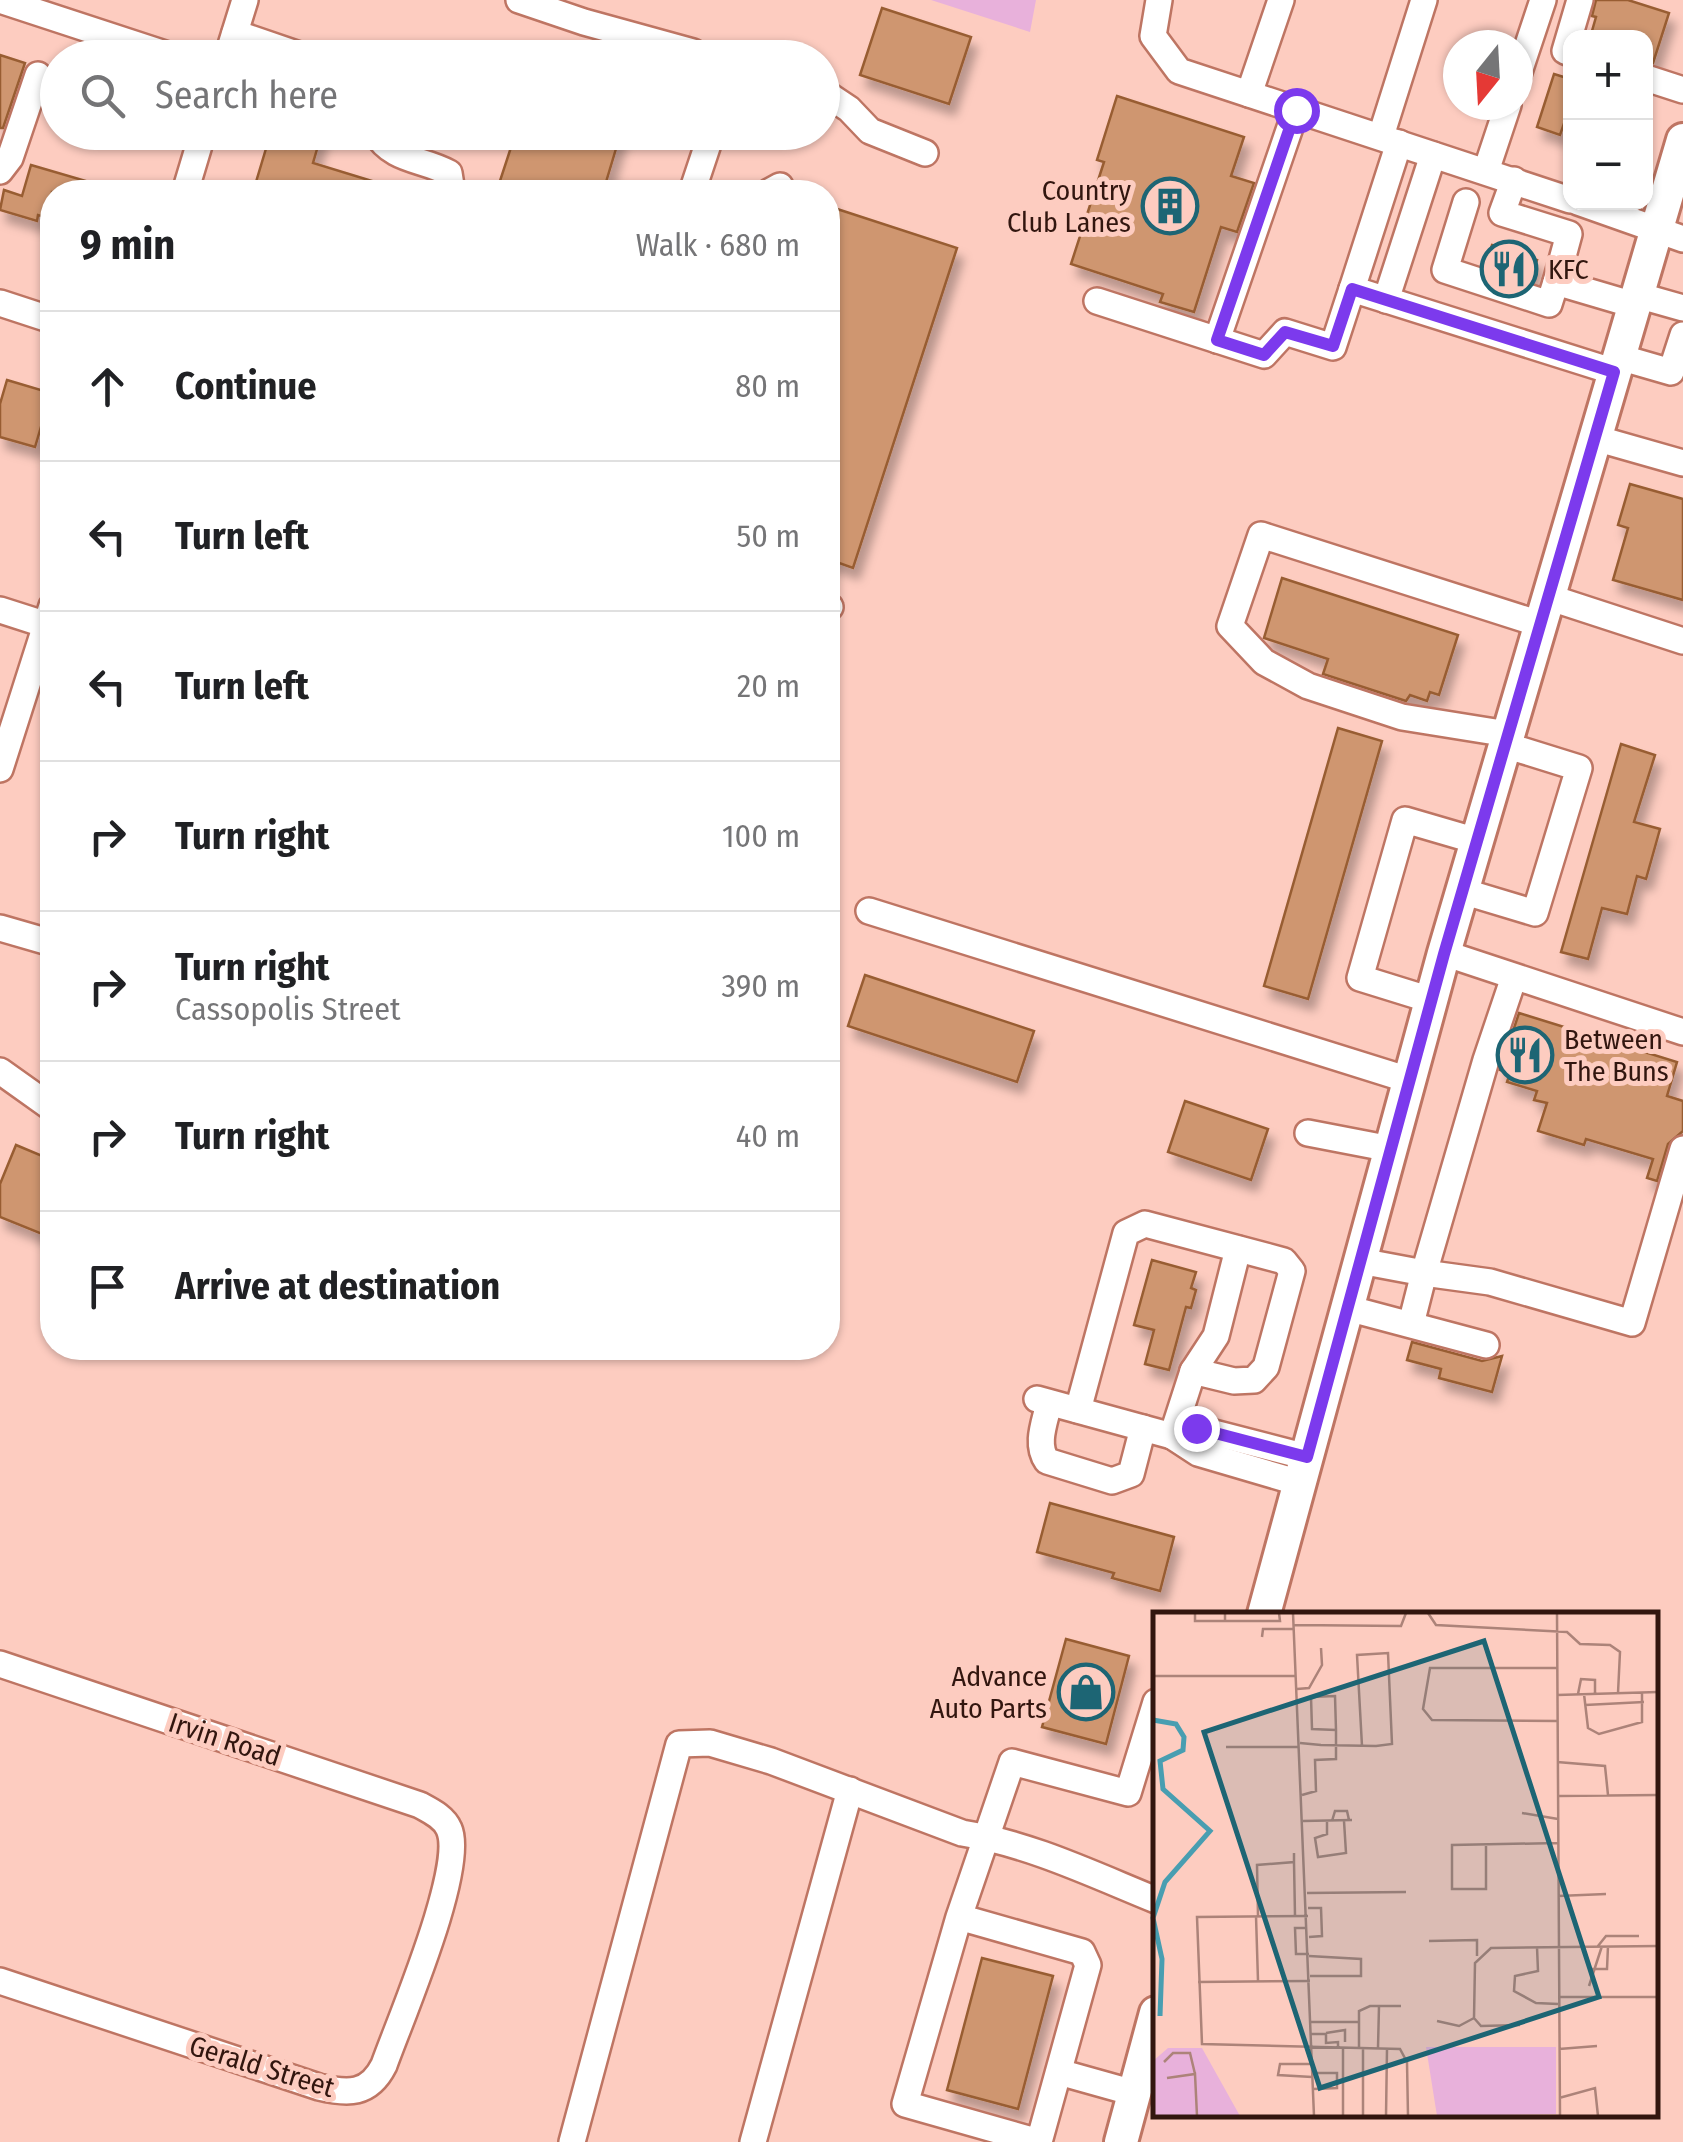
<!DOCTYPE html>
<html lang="en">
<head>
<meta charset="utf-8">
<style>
	body { margin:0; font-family:"Fira Sans Condensed",sans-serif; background:#f6f6f6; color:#202124 }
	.controls { position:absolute; right:30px; top:30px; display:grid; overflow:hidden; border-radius:20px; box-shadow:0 2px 8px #0004 }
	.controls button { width:90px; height:90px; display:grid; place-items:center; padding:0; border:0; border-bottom:2px solid #e0e0e0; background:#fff; color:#202124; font:50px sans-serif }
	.compass { position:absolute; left:1443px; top:30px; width:90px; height:90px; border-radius:50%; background:#fff; box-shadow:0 2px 8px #0004; rotate:198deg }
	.stop { position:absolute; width:30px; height:30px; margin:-22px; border:8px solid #7c3aed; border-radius:50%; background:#fff }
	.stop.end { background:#7c3aed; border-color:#fff; box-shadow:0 2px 10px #0008 }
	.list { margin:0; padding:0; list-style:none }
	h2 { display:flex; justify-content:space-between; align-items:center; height:130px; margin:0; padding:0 40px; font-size:42px }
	h2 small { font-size:32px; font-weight:400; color:#757577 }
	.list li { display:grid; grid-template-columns:65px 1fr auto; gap:30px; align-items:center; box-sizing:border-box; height:150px; padding:0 40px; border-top:2px solid #e0e0e0 }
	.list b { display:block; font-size:38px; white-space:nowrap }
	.list p { margin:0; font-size:32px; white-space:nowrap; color:#757577 }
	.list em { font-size:32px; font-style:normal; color:#757577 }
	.icon { flex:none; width:55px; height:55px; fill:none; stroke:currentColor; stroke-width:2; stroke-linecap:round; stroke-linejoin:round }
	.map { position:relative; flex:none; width:1683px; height:2142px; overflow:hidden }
	.search { position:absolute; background:#fff; box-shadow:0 2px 8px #0004; left:40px; top:40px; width:800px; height:110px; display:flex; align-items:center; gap:25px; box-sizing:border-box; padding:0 35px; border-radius:55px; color:#757577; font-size:38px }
	.panel { position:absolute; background:#fff; box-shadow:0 2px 8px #0004; left:40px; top:180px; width:800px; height:1180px; border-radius:40px }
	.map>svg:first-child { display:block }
</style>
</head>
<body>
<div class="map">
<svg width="1683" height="2142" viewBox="0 0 1683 2142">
	<defs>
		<filter id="shadow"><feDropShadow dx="6" dy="11" stdDeviation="5" flood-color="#0004"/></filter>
	</defs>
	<rect width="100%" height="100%" fill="#fdccc0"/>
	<polygon fill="#e8b1db" points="931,0 1036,0 1030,32"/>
	<g fill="#cf966f" stroke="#985d32" stroke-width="2.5" filter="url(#shadow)">
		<polygon points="1596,0 1628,0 1669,13 1653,63 1646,62 1646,38 1590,38 1596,17 1592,16"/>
		<polygon points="882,8 971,37 949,104 860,75"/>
		<polygon points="0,55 25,63 3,128 0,128"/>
		<polygon points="1554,74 1570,79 1570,116 1567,115 1560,135 1537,127"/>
		<polygon points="1117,96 1244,137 1231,176 1254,183 1237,232 1221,227 1194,312 1160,302 1163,294 1071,264 1104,162 1097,160"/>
		<polygon points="271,132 322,132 313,163 398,189 398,192 253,192"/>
		<polygon points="516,132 621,132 603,192 497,190"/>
		<polygon points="31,165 110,188 109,192 52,192 52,219 38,215 37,221 0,210 4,190 22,196"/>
		<polygon points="828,206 957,248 853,568 828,559"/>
		<polygon points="1492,245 1537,260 1530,281 1485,266"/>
		<polygon points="7,380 51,393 35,447 0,437 0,404"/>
		<polygon points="1630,484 1683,499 1683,600 1613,580 1628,528 1618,525"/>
		<polygon points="1282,578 1458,635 1439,695 1430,692 1427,701 1410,695 1406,701 1323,674 1328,659 1264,638"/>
		<polygon points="1338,728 1382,741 1308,999 1264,986"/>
		<polygon points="1621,744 1655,755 1634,822 1660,829 1646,879 1637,876 1627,914 1602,908 1588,959 1561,952"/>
		<polygon points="865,975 1034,1031 1017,1082 848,1026"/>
		<polygon points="1519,1013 1677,1062 1667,1096 1683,1101 1683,1131 1668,1144 1657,1181 1647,1178 1653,1159 1586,1139 1584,1145 1538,1131 1547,1103 1534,1100 1537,1091 1507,1082 1510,1073 1500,1070"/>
		<polygon points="1185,1101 1268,1129 1251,1180 1168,1152"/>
		<polygon points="16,1145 52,1160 52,1238 0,1217 0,1184"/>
		<polygon points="1152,1260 1196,1272 1191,1288 1196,1290 1191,1308 1186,1307 1169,1370 1145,1364 1154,1330 1134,1325"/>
		<polygon points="1412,1342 1482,1361 1502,1356 1492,1392 1439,1378 1441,1369 1407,1360"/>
		<polygon points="1050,1503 1174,1537 1160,1591 1112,1578 1114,1573 1037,1552"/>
		<polygon points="1066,1639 1129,1656 1106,1744 1042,1727"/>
		<polygon points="982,1958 1053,1976 1018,2109 947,2090"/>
	</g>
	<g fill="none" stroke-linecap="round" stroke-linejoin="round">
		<g stroke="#be7563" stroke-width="30">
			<g id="minor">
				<polyline points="0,0 177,58"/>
				<polyline points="519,0 584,22 693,52 696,58"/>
				<polyline points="1159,0 1153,36 1179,71 1570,200"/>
				<polyline points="235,33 308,58"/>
				<polyline points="1570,53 1565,51 1580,0"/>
				<polyline points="227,58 245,0"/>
				<polyline points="1518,75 1543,0"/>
				<polyline points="1646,78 1683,90"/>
				<polyline points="822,91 849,109 870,131 925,153"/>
				<polyline points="1249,94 1281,0"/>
				<path d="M375,132C393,162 422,158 449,173L452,192"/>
				<polyline points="1381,136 1424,0"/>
				<polyline points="1399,143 1352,289 1615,372"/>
				<polyline points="0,171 10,158 38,75"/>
				<polyline points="1486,171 1508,105"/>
				<polyline points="1514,180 1502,213 1569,234 1556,282 1634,305"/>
				<polyline points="185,192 203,132"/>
				<polyline points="692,192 712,132"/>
				<polyline points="769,192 780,186"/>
				<polyline points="1466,202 1445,270 1549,304 1556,282"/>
				<polyline points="1578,202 1683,239"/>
				<polyline points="1637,295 1683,308"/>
				<polyline points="1386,300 1433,155"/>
				<polyline points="1097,301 1264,355 1285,332 1333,347 1352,289"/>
				<polyline points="0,303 52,320"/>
				<polyline points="1217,340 1296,110"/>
				<polyline points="1619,357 1671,372 1683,335"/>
				<polyline points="1595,438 1683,463"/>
				<polyline points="1548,597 1683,641"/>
				<polyline points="828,606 830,607"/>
				<polyline points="0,610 47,625"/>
				<polyline points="1508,734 1402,717 1308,686 1264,662 1230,626 1261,535 1540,624"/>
				<polyline points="0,769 52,606"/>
				<polyline points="1462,891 1535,913 1579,768 1505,745"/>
				<polyline points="869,911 1409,1080"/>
				<polyline points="0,928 52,943"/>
				<polyline points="1444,953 1683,1032"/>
				<polyline points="1431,1000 1360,978 1405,820 1477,841"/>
				<polyline points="0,1071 52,1108"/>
				<polyline points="1308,1133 1391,1149"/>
				<polyline points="1360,1261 1424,1273 1486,1060 1514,977"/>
				<polyline points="1347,1308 1486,1345"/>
				<polyline points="1411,1324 1424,1273 1490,1282 1632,1323 1683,1149"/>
				<polyline points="1193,1371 1216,1336 1238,1249"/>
				<polyline points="1037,1399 1172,1436 1198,1453 1300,1483"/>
				<path d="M1049,1403C1045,1422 1035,1444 1047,1461L1112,1481L1131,1474L1143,1428"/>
				<polyline points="1078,1410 1126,1233 1145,1224 1284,1261 1292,1271 1266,1367 1254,1380 1234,1381 1193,1371 1172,1436"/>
				<polyline points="1172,1436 1195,1428 1307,1457"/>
				<path d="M0,1664L420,1805C431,1811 444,1817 449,1829C466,1867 400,2020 384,2065C369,2095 348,2094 319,2087L0,1981"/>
				<polyline points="959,1917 1082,1952 1088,1965 1039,2142 905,2104 959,1917 1012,1762 1128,1793 1156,1702"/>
				<polyline points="1059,2072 1134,2093"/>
				<path d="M572,2142L679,1744L710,1743L771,1761L962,1833C1030,1844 1092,1874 1156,1900"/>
				<polyline points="753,2142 850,1790"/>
			</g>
		</g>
		<g stroke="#be7563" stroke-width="38">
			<g id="major">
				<polyline points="1264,1614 1444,953 1683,140"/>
				<polyline points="1121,2142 1156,2013"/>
			</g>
		</g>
		<use href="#minor" stroke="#fff" stroke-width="25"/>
		<use href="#major" stroke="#fff" stroke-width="32"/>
	</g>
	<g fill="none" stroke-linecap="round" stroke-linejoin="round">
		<polyline stroke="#7c3aed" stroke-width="12" points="1196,1428 1307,1457 1444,954 1614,372 1352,289 1333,346 1285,332 1264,355 1217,340 1296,110"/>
	</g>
	<defs>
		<g id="building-ring" transform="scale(2.875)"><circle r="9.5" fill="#fdccc0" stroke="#1d6574" stroke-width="1.5"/><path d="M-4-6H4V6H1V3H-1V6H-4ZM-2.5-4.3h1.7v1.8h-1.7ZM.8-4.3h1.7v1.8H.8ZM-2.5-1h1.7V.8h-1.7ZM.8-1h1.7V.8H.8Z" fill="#1d6574"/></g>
		<g id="restaurant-ring" transform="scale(2.875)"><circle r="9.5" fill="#fdccc0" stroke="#1d6574" stroke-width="1.5"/><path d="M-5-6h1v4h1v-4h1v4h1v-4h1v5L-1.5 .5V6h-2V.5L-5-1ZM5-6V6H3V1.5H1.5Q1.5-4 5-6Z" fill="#1d6574"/></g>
		<g id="shop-ring" transform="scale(2.875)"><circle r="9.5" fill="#fdccc0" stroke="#1d6574" stroke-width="1.5"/><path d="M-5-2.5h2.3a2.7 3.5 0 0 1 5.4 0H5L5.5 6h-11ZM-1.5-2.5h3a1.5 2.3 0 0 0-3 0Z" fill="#1d6574"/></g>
	</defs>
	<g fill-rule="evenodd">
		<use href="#building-ring" x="1170" y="206"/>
		<use href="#restaurant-ring" x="1509" y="269"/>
		<use href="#restaurant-ring" x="1525" y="1055"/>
		<use href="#shop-ring" x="1086" y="1692"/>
	</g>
	<g text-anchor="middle" stroke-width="10" stroke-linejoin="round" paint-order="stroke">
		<g font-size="28" fill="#32160f" stroke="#fdccc0" text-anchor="end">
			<text x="1131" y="200">Country<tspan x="1131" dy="32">Club Lanes</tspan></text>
			<text x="1548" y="279" text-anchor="start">KFC</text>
			<text x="1564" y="1049" text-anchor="start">Between<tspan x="1564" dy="32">The Buns</tspan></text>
			<text x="1047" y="1686">Advance<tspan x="1047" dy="32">Auto Parts</tspan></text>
		</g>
		<g font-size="28" fill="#32160f" stroke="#fdccc0">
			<text transform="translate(225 1739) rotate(18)" y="10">Irvin Road</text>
			<text transform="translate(262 2066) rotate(17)" y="10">Gerald Street</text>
		</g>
	</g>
	<g transform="translate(1153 1612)">
		<rect width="505" height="505" fill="#fdccc0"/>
		<path d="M273,435H403V502L284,504ZM15,436H49L87,504H0V449Z" fill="#e8b1db"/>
		<path fill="none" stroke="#489eb1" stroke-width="5" d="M0,108L23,112L31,125L30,138L7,149L10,177L57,219L12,270L0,306L9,347L7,404"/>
		<path fill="none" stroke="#ac8379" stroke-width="2.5" d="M42,1V9H72M72,1V9H127L126,1M140,1L161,504M275,1L283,13L414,20L427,32L457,33L467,40L465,81M404,1L407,504M141,13L248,14L253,1M109,25L110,17H140M404,56H277L270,97L279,108L404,109M0,64H142M144,77L156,76L169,53L168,36M425,82L428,67L442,68V82M431,82L435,116L446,122L489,110V81M404,83L505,80M432,93L491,90M147,131L168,133L223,134L239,132L235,41L204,43L209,134M73,135H146M404,150L452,154L455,183M149,183L163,179L162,148L183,147V118L182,84L158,85L159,117L183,118M405,184L505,183M369,201L405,207M150,209L199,208M179,209L182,199H194L196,208M174,210V222L162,226L165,245L193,241L191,209M333,233V277H299V233L405,231M141,250L142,304M154,281L253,280M405,284L453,282M155,296H168L169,324L156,325M103,304L105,369M105,304L104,253L141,250V241M155,304L44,305L49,432L247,437L254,450L255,504M154,316H142L143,342H156M276,329L324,328V344M445,334L453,324H486M384,335L385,359L362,364L361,379L383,391L405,392M156,344L208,347V364H157M438,357H454L455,334M45,370L157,369M436,374L449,334M405,385H505M321,406L322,351L338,336L505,334M321,406L328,414L367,413M284,409L306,414L321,406M158,410H206V437M206,410V399L217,394H248M173,421L192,418V430M158,422H173V431L185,430V437M225,436L226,394M210,437V504M406,437L444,434M11,450L20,441H37L42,462M158,452H127L125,463L159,465M159,461H184V476L160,477M14,466L42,462L44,504M406,486L442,476L445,504M190,504V437M233,504L234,437"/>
		<path fill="#1d6574" fill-opacity="0.15" stroke="#1d6574" stroke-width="5" d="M331,29L446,385L167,476L51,120Z"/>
		<rect width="505" height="505" fill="none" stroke="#32160f" stroke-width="5"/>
	</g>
</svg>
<div class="controls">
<button>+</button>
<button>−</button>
</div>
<svg class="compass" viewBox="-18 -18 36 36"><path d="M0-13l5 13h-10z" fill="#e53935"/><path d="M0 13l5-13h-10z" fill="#757577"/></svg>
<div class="stop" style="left:1296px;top:110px"></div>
<div class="stop end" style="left:1196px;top:1428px"></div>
<div class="search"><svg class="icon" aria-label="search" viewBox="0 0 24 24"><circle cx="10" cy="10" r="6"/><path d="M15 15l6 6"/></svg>Search here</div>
<section class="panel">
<h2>9 min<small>Walk · 680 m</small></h2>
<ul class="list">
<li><svg class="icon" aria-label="ahead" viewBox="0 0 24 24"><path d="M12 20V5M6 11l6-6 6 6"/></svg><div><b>Continue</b></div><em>80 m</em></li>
<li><svg class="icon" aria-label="left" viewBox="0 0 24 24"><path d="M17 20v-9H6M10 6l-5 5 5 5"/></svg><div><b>Turn left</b></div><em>50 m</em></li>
<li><svg class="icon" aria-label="left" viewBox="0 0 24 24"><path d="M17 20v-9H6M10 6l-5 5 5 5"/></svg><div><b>Turn left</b></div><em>20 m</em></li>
<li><svg class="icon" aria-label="right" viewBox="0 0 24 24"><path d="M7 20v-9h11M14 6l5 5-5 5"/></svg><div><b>Turn right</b></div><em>100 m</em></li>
<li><svg class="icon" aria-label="right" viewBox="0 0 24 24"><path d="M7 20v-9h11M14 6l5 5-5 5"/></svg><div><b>Turn right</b><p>Cassopolis Street</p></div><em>390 m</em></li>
<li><svg class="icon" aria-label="right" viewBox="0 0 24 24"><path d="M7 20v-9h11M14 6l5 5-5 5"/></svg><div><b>Turn right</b></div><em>40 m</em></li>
<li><svg class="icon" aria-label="arrive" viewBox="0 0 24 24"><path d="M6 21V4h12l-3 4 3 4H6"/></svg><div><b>Arrive at destination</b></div></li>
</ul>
</section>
</div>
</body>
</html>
